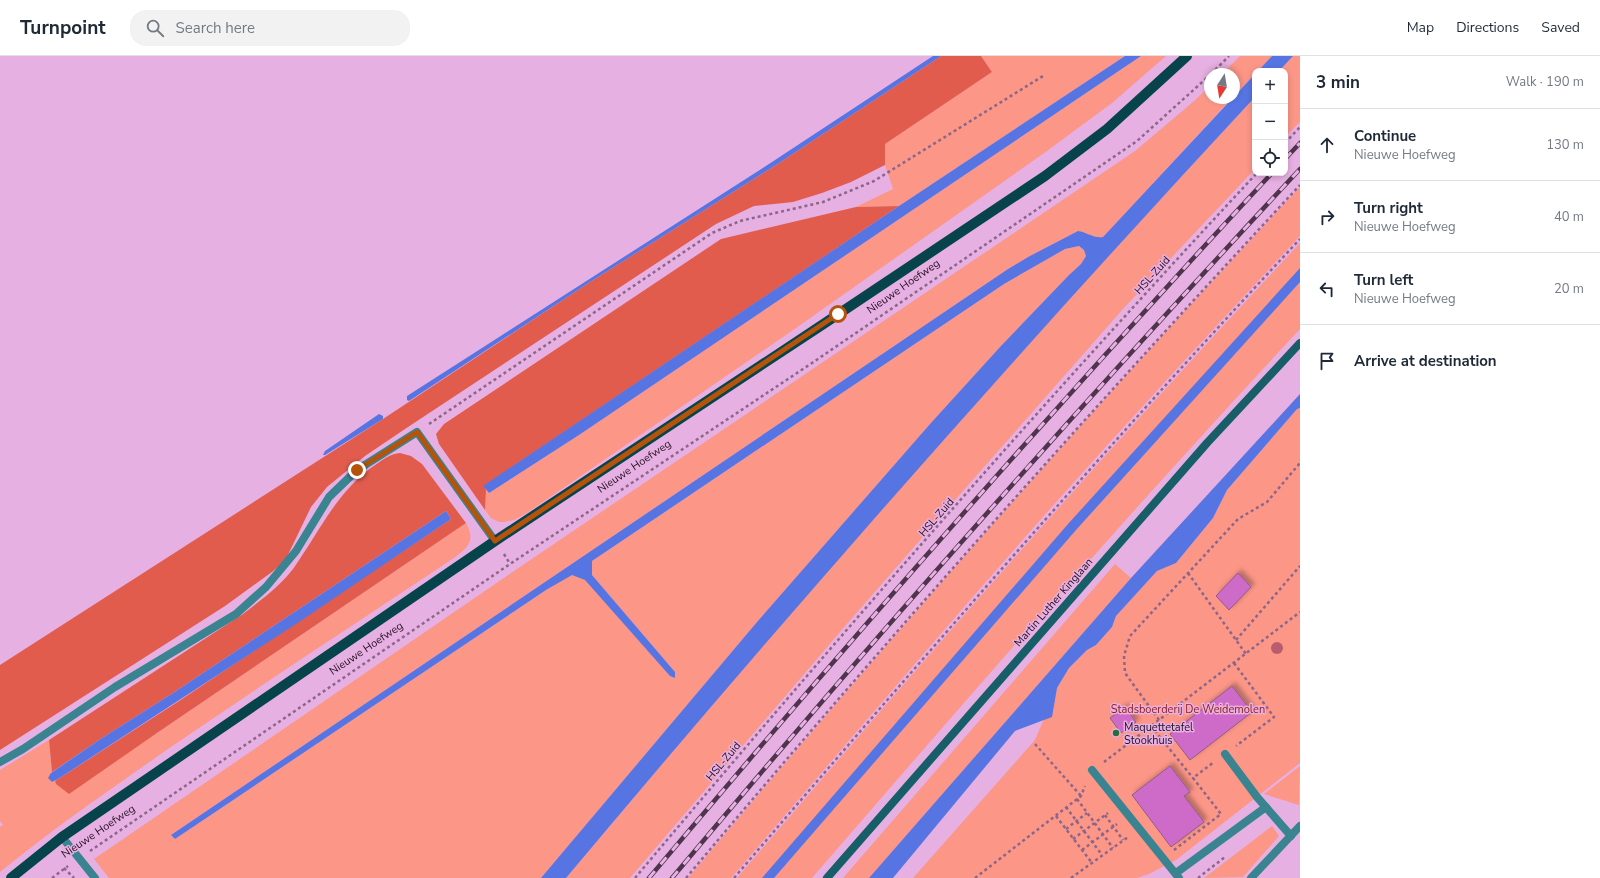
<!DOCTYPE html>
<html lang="en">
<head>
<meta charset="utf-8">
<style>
	body { margin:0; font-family:"Nunito Sans",sans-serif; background:#f2f2f3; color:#1f2937 }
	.controls { position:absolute; right:12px; top:12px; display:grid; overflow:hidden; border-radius:8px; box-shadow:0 2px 6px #0003 }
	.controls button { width:36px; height:36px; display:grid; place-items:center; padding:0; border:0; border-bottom:1px solid #e0e1e3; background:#fff; color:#1f2937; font:20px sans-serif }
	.compass { position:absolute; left:1204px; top:12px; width:36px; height:36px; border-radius:50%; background:#fff; box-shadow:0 2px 6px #0003; rotate:192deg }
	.stop { position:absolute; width:12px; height:12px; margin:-9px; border:3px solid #b45309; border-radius:50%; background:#fff }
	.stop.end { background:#b45309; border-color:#fff; box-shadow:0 1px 4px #0008 }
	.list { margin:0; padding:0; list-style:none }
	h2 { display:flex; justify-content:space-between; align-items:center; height:52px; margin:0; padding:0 16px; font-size:17px }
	h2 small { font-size:13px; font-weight:400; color:#747a83 }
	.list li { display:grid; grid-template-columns:26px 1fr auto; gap:12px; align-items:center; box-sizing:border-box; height:72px; padding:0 16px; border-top:1px solid #e0e1e3 }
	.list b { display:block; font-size:15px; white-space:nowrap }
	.list p { margin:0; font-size:13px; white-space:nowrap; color:#747a83 }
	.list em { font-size:13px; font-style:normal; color:#747a83 }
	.icon { flex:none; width:22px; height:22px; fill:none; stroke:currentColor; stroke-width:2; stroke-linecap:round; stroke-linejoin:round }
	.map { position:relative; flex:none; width:1300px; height:822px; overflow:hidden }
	header { display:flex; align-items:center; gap:24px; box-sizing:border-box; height:56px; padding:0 20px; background:#fff; border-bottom:1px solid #e0e1e3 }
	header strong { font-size:19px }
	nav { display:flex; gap:22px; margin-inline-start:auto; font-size:14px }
	.search { width:280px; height:36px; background:#f2f2f3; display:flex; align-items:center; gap:10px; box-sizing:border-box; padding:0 14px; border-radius:16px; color:#747a83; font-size:15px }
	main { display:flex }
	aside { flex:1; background:#fff }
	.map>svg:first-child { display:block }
</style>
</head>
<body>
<header>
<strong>Turnpoint</strong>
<div class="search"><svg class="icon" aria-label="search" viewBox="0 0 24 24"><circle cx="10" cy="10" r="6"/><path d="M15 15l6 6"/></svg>Search here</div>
<nav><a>Map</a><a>Directions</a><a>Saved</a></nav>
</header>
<main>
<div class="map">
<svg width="1300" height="822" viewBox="0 0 1300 822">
	<defs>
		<filter id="shadow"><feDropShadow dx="3.5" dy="-3.5" stdDeviation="2" flood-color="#0004"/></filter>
	</defs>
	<rect width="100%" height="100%" fill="#e7b0e2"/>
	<g fill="#fc9687">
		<polygon points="981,0 1125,0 899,150 856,151 893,133 885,109 885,88 992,16"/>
		<polygon points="1141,0 1166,0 1112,47 1047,95 796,272 527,457 514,464 504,466 499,466 491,462 485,454 486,434 489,437 579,379"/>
		<polygon points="1240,0 1272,0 1258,15 1255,15 1255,18 1234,40 1234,18 1222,18"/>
		<polygon points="1293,0 1300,0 1300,66 1285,81 1285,15 1279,15"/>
		<polygon points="1210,30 1210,42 1232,42 1103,181 1098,182 1078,175 1028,201 1008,213 171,779 175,783 546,534 572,518 585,523 611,552 675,616 592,519 592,505 1004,228 1065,193 1079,190 1084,194 1086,200 1081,208 1069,219 1000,291 930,368 757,566 541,822 109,822 94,803 514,515 1135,95 1193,46"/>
		<path d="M1255,41V113L1123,253L977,419L846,569L630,822H566C627,750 687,678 749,606C913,414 1083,226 1255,41Z"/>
		<path d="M1300,131V180C1216,270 1132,361 1050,453C942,575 837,699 731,822H688C886,586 1090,355 1300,131Z"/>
		<path d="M1300,187V273C1133,452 972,637 812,822H737C921,607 1107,393 1300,187Z"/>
		<polygon points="1300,352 1300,707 1176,804 1149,818 1137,822 913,822 1035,684 1057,632 1069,612 1087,594 1096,589 1112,571 1116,560 1157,515 1176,507 1213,462 1227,434 1297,353"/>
		<path d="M466,467C476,485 468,491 454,502C359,565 263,628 168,693C111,733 54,772 0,816V771L3,769L0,765V714L49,684L52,716L51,717L52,726L55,725L56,728L154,679Z"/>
		<polygon points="1115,508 1131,522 869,822 843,822"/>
		<polygon points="1300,710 1299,749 1264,738"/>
		<polygon points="1272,770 1279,780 1243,821 1204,822"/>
	</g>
	<g fill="#e15c4d">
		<polygon points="941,0 981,0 992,16 885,88 885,109 851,126 822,137 793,146 754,150 716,168 405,373 365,400 327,431 311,451 285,505 272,516 225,550 0,694 0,609 383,363 590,226 776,109"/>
		<polygon points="899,150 484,430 486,434 485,454 439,388 436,378 444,368 721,183 856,151"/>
		<path d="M400,397L411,400L422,408L466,467L154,679L69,738L56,728L55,725L182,643L451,463L446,455L173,637L99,684L52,716L49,684L243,558C261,544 279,531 293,513C320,475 337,434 378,407C385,402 391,398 400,397Z"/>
	</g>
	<g fill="#5775e2">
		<polygon points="933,0 941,0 776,109 590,226 409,345 407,344 407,340 772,106"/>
		<polygon points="1125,0 1141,0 579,379 489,437 483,430 899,150"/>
		<polygon points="1272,0 1293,0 1279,15 1258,15"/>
		<path d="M1255,18V41C1019,295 789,556 566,822H541L757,566L930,368L1000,291L1069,219L1081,208L1086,200L1084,194L1079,190L1065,193L1004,228L592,505V519L675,616V622L670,620L585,524L572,519L546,534L175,783L171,779L1008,213L1028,201L1078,175C1086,176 1095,183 1103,181Z"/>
		<polygon points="1300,212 1300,226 1076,474 774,822 762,822 1068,468"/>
		<polygon points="1300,338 1300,352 1297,353 1227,434 1213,462 1176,507 1157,515 1116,560 1112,571 1096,589 1087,594 1069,612 1057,632 1052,661 1015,675 893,822 869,822 1131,522"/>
		<polygon points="379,358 383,360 383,363 325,399 323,399 325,395"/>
		<polygon points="446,455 451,463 299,566 58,723 52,726 48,722 51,717 99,684 173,637"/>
	</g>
	<g fill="#ce6bc8" stroke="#8e5c8a" filter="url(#shadow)">
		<polygon points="1238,517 1251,531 1229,554 1216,540"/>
		<polygon points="1232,630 1252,656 1190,704 1170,678"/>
		<polygon points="1125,651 1136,666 1121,677 1110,662"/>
		<polygon points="1170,710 1190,736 1184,740 1204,766 1171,791 1132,739"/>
	</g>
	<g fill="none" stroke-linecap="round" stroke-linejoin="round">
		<g stroke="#8c6689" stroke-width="2.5" stroke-dasharray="3 3" stroke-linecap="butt">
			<polyline points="1211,18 1229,0"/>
			<polyline points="1285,87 1300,71"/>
			<polyline points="429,368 712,177 740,165 823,146 874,125 1043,20"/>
			<polyline points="504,498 510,508"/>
			<polyline points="1188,517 1246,598"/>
			<polyline points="1236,584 1300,510"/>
			<polyline points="1234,607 1274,661 1236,690"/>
			<polyline points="1159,664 1125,617 1124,600 1130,580 1238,463 1267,446 1300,407"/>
			<polyline points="1151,670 1193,722"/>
			<polyline points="1035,688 1081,740"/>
			<polyline points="1104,706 1300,556"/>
			<polyline points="1077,743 1113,792"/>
			<polyline points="1066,751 1102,799"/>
			<polyline points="1105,759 1123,784"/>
			<polyline points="1056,760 1092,807"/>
			<polyline points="1066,773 1087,757"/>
			<polyline points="1073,783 1108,757"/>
			<polyline points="1082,794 1117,768"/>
			<polyline points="1174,794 1221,758 1193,722 1214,706"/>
			<polyline points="90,795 510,508 812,307 1137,85 1210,19"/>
			<polyline points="64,812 74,822"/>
			<polyline points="52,822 68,810"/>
			<path d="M635,822C837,582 1043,346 1257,117"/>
			<path d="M686,822C885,585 1090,355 1300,129"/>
			<path d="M734,822C919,606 1106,391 1300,183"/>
			<polyline points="975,822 1081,740 1085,730"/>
			<polyline points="1071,822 1128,781"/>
			<polyline points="1198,822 1225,801"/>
		</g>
		<g stroke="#398490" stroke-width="8">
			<polyline points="1225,698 1257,741 1291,780"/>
			<polyline points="0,706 23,693 115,631 236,558 266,531 296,495 329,441 357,414 417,376 495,485"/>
			<polyline points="1092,714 1179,822"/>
			<polyline points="62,781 95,822"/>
			<polyline points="1176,817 1266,751"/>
		</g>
		<polyline stroke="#398490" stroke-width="8" points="1251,822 1300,770"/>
		<polyline stroke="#175e68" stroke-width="8" points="827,822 1207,387 1300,287"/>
		<polyline stroke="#07434b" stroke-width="10" points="11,822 62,781 495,485 825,267 1045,120 1107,73 1187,0"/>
		<g stroke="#4f344d" stroke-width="4.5">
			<g id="rail">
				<polyline points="1285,103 1300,87"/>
				<path d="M649,822C851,582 1058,347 1272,117"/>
				<path d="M672,822C875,580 1085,344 1300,113"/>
			</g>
		</g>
		<use href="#rail" stroke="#e7b0e2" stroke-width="3" stroke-dasharray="9" stroke-linecap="butt"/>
	</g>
	<circle fill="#b95d6e" cx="1277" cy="592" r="6"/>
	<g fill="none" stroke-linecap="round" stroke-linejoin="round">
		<polyline stroke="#b45309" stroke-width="5" points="357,414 417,376 495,485 838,258"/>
	</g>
	<circle fill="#286e3b" stroke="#e7b0e2" stroke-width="1.5" cx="1116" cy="677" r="4"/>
	<g text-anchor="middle" stroke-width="3" stroke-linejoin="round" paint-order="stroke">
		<g font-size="11" fill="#251123" stroke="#e7b0e2">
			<text transform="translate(1152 219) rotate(-48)" y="4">HSL-Zuid</text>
			<text transform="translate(903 230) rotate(-35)" y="4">Nieuwe Hoefweg</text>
			<text transform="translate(634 410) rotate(-34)" y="4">Nieuwe Hoefweg</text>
			<text transform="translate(936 461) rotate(-49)" y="4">HSL-Zuid</text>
			<text transform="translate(1053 546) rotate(-49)" y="4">Martin Luther Kinglaan</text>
			<text transform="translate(366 592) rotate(-34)" y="4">Nieuwe Hoefweg</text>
			<text transform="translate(723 705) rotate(-50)" y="4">HSL-Zuid</text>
			<text transform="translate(98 775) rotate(-34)" y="4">Nieuwe Hoefweg</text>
		</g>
		<g font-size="11" fill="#941910" stroke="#e7b0e2">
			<text x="1188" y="657">Stadsboerderij De Weidemolen</text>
		</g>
		<g font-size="11" fill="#251123" stroke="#e7b0e2" text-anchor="start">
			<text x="1124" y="675">Maquettetafel<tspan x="1124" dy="13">Stookhuis</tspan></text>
		</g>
	</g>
</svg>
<div class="controls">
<button>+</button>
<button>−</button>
<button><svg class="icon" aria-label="locate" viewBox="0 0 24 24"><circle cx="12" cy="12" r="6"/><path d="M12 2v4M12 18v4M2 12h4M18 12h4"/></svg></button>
</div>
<svg class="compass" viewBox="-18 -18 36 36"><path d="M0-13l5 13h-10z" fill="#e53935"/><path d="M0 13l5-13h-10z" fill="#747a83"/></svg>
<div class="stop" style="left:838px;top:258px"></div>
<div class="stop end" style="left:357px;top:414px"></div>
</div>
<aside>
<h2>3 min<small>Walk · 190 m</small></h2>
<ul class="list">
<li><svg class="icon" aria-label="ahead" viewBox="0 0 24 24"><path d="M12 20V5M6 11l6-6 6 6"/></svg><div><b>Continue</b><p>Nieuwe Hoefweg</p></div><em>130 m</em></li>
<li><svg class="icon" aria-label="right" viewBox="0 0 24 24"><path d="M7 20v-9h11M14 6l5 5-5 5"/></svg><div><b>Turn right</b><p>Nieuwe Hoefweg</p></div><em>40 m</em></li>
<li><svg class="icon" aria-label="left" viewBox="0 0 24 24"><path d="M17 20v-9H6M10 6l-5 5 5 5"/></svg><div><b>Turn left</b><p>Nieuwe Hoefweg</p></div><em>20 m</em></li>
<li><svg class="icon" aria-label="arrive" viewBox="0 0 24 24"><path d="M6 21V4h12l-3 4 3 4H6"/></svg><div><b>Arrive at destination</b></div></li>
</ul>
</aside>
</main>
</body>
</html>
